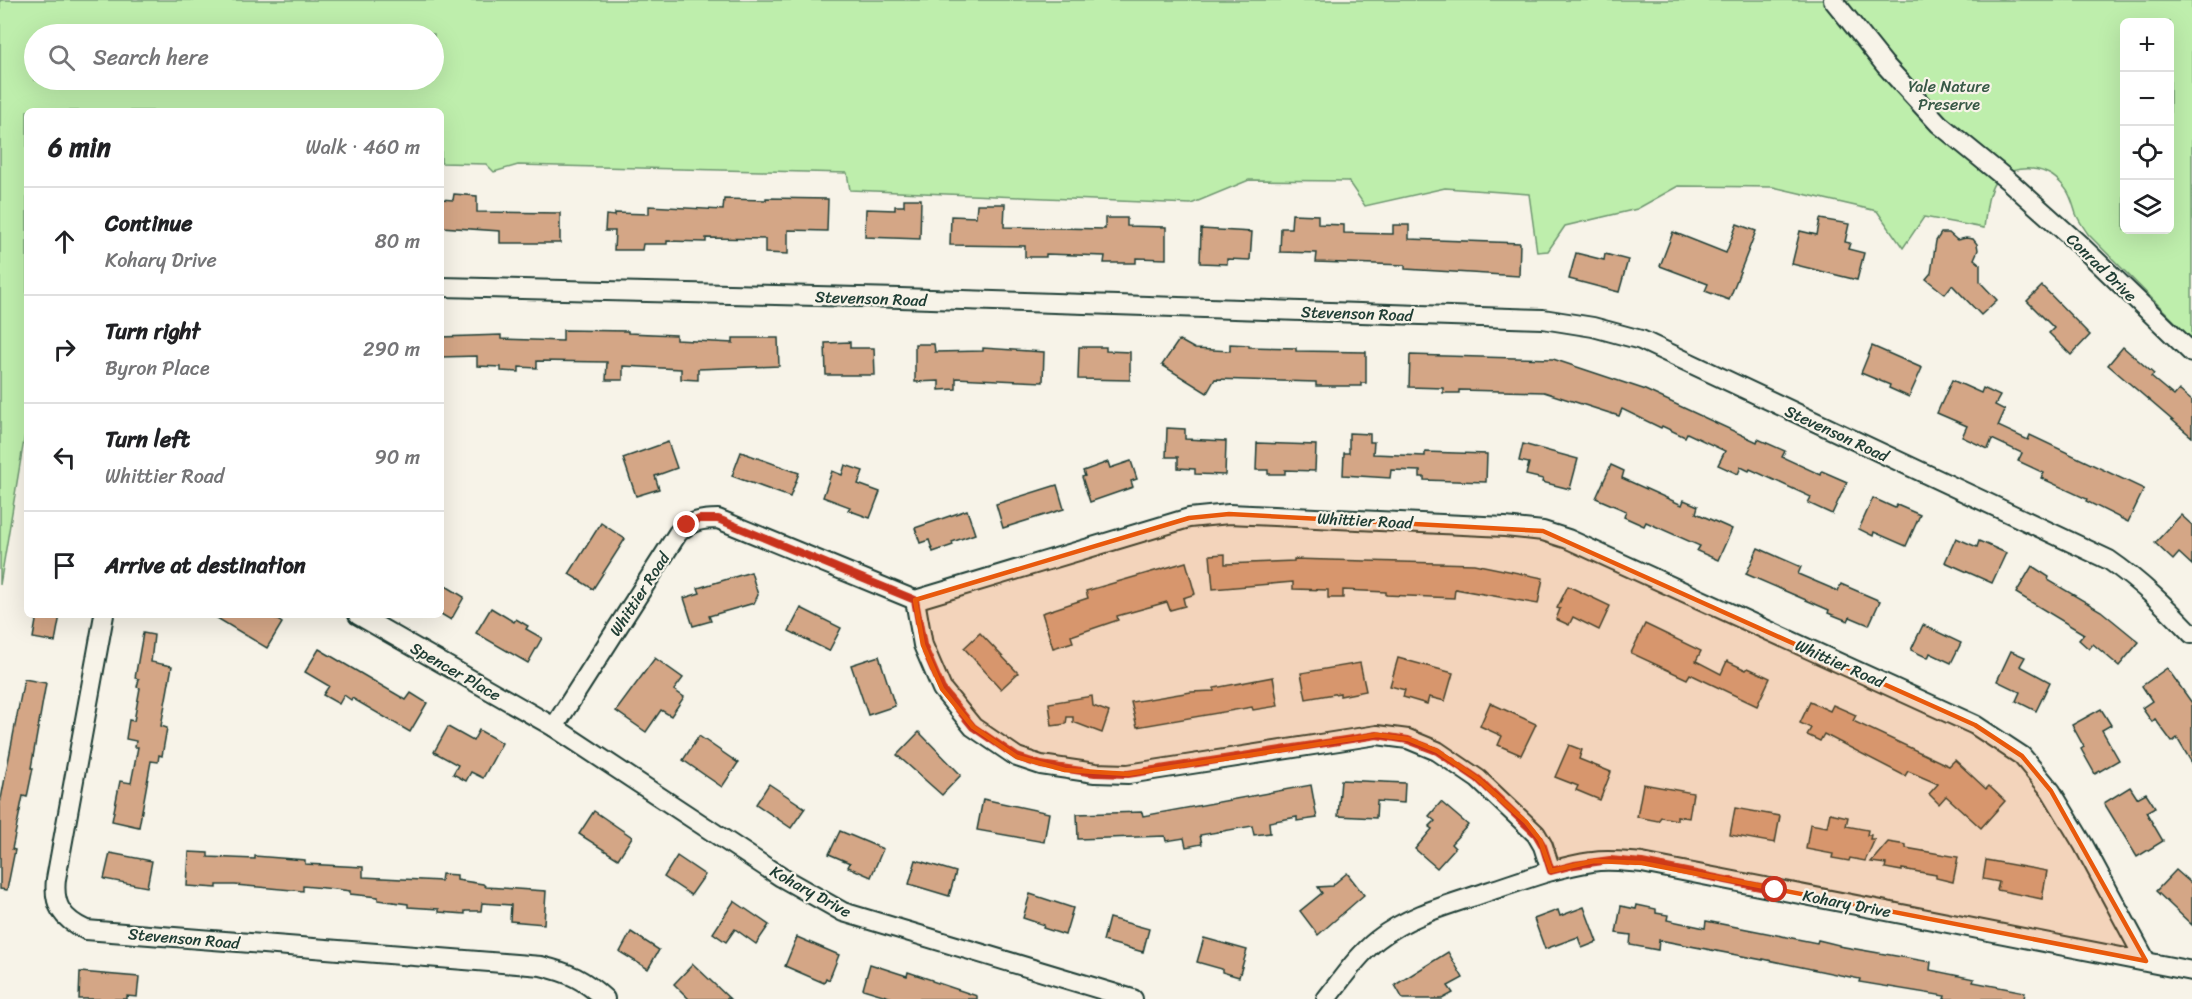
<!DOCTYPE html>
<html lang="en">
<head>
<meta charset="utf-8">
<style>
	body { margin:0; font-family:Sriracha,sans-serif; background:#f2f2f2; color:#202124 }
	.controls { position:absolute; right:18px; top:18px; display:grid; overflow:hidden; border-radius:9px; box-shadow:0 6px 24px #0002 }
	.controls button { width:54px; height:54px; display:grid; place-items:center; padding:0; border:0; border-bottom:2px solid #e0e0e0; background:#fff; color:#202124; font:30px sans-serif }
	.stop { position:absolute; width:18px; height:18px; margin:-14px; border:4px solid #c8321e; border-radius:50%; background:#fff }
	.stop.end { background:#c8321e; border-color:#fff; box-shadow:0 2px 6px #0008 }
	.list { margin:0; padding:0; list-style:none }
	h2 { display:flex; justify-content:space-between; align-items:center; height:78px; margin:0; padding:0 24px; font-size:26px }
	h2 small { font-size:20px; font-weight:400; color:#757577 }
	.list li { display:grid; grid-template-columns:39px 1fr auto; gap:18px; align-items:center; box-sizing:border-box; height:108px; padding:0 24px; border-top:2px solid #e0e0e0 }
	.list b { display:block; font-size:22px; white-space:nowrap }
	.list p { margin:0; font-size:20px; white-space:nowrap; color:#757577 }
	.list em { font-size:20px; font-style:normal; color:#757577 }
	.icon { flex:none; width:33px; height:33px; fill:none; stroke:currentColor; stroke-width:2; stroke-linecap:round; stroke-linejoin:round }
	.map { position:relative; flex:none; width:2192px; height:999px; overflow:hidden }
	.search { position:absolute; background:#fff; box-shadow:0 6px 24px #0002; left:24px; top:24px; width:420px; height:66px; display:flex; align-items:center; gap:15px; box-sizing:border-box; padding:0 21px; border-radius:33px; color:#757577; font-size:22px }
	.panel { position:absolute; background:#fff; box-shadow:0 6px 24px #0002; left:24px; top:108px; width:420px; height:510px; border-radius:9px }
	.map>svg:first-child { display:block }
</style>
</head>
<body>
<div class="map">
<svg width="2192" height="999" viewBox="0 0 2192 999">
	<rect width="100%" height="100%" fill="#f7f3e8"/>
	<filter id="ink" filterUnits="userSpaceOnUse"><feTurbulence type="fractalNoise" baseFrequency=".0167" numOctaves="2"/><feDisplacementMap in="SourceGraphic" scale="12" xChannelSelector="R" yChannelSelector="G"/><feConvolveMatrix kernelMatrix="1 2 1 2 8 2 1 2 1" color-interpolation-filters="sRGB"/></filter>
	<g filter="url(#ink)">
		<path fill="#beeeac" stroke="#6e9670" stroke-width="1.5" fill-rule="evenodd" d="M0,0H2192V339L2088,234C2084,228 2079,221 2076,214C2073,205 2071,195 2065,188C2061,183 2054,176 2047,173C2032,166 2006,167 1995,182C1987,194 1986,213 1984,228L1924,217L1903,248L1877,211L1773,187L1678,186L1637,209L1565,226L1548,251L1537,252L1529,194L1445,188L1365,206L1348,181L1249,180L1191,204L850,190L847,173L518,165L494,172L486,164L441,163V111H27V422L0,585ZM2124,22H2170V230H2124ZM34,34H434V80H34Z"/>
		<g fill="#d4a686" stroke="#1f3d34" stroke-width="1.5">
			<polygon points="454,194 477,196 477,212 560,213 560,243 500,243 500,231 441,227 441,199 453,200"/>
			<polygon points="766,198 828,199 827,231 788,230 788,254 765,253 765,239 706,238 706,242 667,241 667,244 643,244 642,250 614,250 615,231 605,231 606,215 615,216 615,213 649,214 649,206 723,210 724,199 766,200"/>
			<polygon points="904,199 921,199 920,239 865,237 866,209 895,210 895,206 904,206"/>
			<polygon points="977,204 1005,204 1004,227 1105,229 1105,218 1127,218 1127,226 1166,227 1166,259 1136,258 1136,263 1104,263 1105,256 1046,254 1046,257 1025,257 1025,246 950,245 951,216 976,217"/>
			<polygon points="1292,214 1318,215 1318,224 1344,225 1344,233 1393,234 1393,225 1409,225 1409,239 1520,243 1519,276 1405,269 1405,265 1316,262 1317,253 1280,252 1281,228 1291,228"/>
			<polygon points="1820,219 1849,224 1845,242 1850,243 1848,249 1864,253 1857,280 1792,264 1800,231 1817,235"/>
			<polygon points="1737,224 1756,231 1729,300 1705,291 1708,284 1660,266 1673,232 1726,253"/>
			<polygon points="1201,229 1252,232 1250,260 1227,259 1227,264 1200,263"/>
			<polygon points="1941,233 1949,233 1957,240 1966,238 1973,239 1977,244 1978,250 1974,259 1980,264 1980,282 1997,300 1981,315 1952,285 1945,294 1926,279 1931,273 1936,241"/>
			<polygon points="1576,253 1604,260 1605,254 1628,260 1619,292 1569,279"/>
			<polygon points="2042,286 2090,335 2071,355 2049,333 2054,328 2027,301"/>
			<polygon points="563,330 628,331 628,333 676,335 676,340 733,343 733,338 778,338 779,366 698,369 698,380 681,379 681,369 623,366 623,380 606,380 607,362 537,361 537,368 519,367 519,372 501,371 501,367 477,366 477,356 441,357 441,337 501,335 501,339 563,341"/>
			<polygon points="1179,340 1195,349 1230,351 1230,344 1249,345 1249,347 1296,348 1296,351 1366,352 1366,383 1361,383 1361,386 1316,386 1316,382 1215,379 1207,393 1162,365"/>
			<polygon points="850,342 850,348 874,348 875,375 826,375 825,343"/>
			<polygon points="915,344 934,344 935,352 983,351 983,348 1044,352 1043,382 956,378 956,389 939,390 939,381 915,382"/>
			<polygon points="1872,346 1922,368 1909,397 1889,388 1890,385 1861,373"/>
			<polygon points="1079,347 1106,347 1106,351 1130,352 1130,380 1078,379"/>
			<polygon points="2123,347 2154,374 2151,377 2174,396 2179,390 2192,401 2192,437 2108,365"/>
			<polygon points="1410,355 1553,359 1643,389 1757,442 1758,439 1785,451 1782,457 1821,475 1822,471 1847,482 1832,514 1808,503 1811,497 1750,469 1749,471 1741,467 1738,474 1718,465 1725,451 1687,433 1685,437 1662,426 1661,428 1622,409 1619,416 1544,392 1459,390 1459,393 1443,393 1443,388 1409,387"/>
			<polygon points="1952,380 1981,393 1983,388 2000,396 1995,405 2005,410 1998,426 2028,440 2030,435 2144,489 2128,522 2086,501 2087,499 2041,478 2044,473 2018,461 2022,453 1992,439 1988,449 1962,437 1967,426 1937,413"/>
			<polygon points="1167,428 1185,429 1185,439 1226,441 1225,475 1195,474 1195,469 1178,468 1178,457 1166,457"/>
			<polygon points="1349,433 1370,434 1370,442 1374,442 1373,454 1425,456 1425,452 1487,454 1486,482 1424,480 1424,477 1420,477 1420,471 1391,470 1390,478 1343,475 1344,453 1349,453"/>
			<polygon points="668,442 677,468 655,476 659,489 636,496 623,458"/>
			<polygon points="1257,443 1316,445 1315,471 1285,470 1285,474 1268,474 1268,470 1256,470"/>
			<polygon points="1523,444 1578,459 1570,489 1542,482 1543,479 1526,475 1529,463 1519,461"/>
			<polygon points="741,452 799,473 790,497 732,476"/>
			<polygon points="1131,461 1137,479 1131,481 1133,487 1090,502 1082,477 1085,476 1083,471 1108,462 1110,468"/>
			<polygon points="845,465 863,471 858,484 880,492 870,518 848,510 850,507 823,497 832,471 842,475"/>
			<polygon points="1611,465 1624,471 1622,478 1682,505 1684,500 1698,506 1696,513 1732,529 1718,560 1697,551 1700,546 1646,522 1644,526 1624,517 1626,511 1596,498"/>
			<polygon points="1057,485 1064,509 1003,528 996,504"/>
			<polygon points="1873,498 1895,508 1897,505 1920,515 1906,546 1874,532 1873,536 1859,529"/>
			<polygon points="967,510 975,534 952,542 953,545 933,552 929,540 920,543 915,528"/>
			<polygon points="2181,515 2192,525 2192,565 2179,553 2173,560 2155,543"/>
			<polygon points="601,523 625,539 593,589 569,574"/>
			<polygon points="1956,538 1977,547 1979,541 2006,553 1992,583 1945,562"/>
			<polygon points="1758,548 1801,567 1798,574 1838,591 1841,584 1880,601 1869,625 1850,617 1848,621 1828,613 1829,610 1746,574"/>
			<polygon points="1225,554 1225,564 1294,561 1294,559 1474,564 1543,578 1538,604 1455,589 1454,598 1386,595 1386,592 1343,590 1343,598 1328,598 1328,590 1293,589 1293,582 1213,589 1210,555"/>
			<polygon points="1186,562 1195,594 1183,598 1185,606 1170,610 1167,602 1117,616 1118,620 1071,636 1073,642 1053,648 1042,613 1088,598 1086,591"/>
			<polygon points="2032,566 2049,577 2048,580 2101,611 2139,642 2119,666 2093,644 2089,649 2079,640 2084,634 2016,593"/>
			<polygon points="751,572 758,595 754,603 709,616 711,621 693,626 684,598 700,593 698,588"/>
			<polygon points="441,583 464,597 451,620 441,614"/>
			<polygon points="1568,586 1610,606 1599,630 1573,617 1569,625 1556,619 1560,609 1557,608"/>
			<polygon points="491,608 514,622 516,619 528,626 526,629 542,638 528,663 476,633"/>
			<polygon points="801,608 841,628 829,651 789,631"/>
			<polygon points="37,615 60,615 55,642 33,638"/>
			<polygon points="212,615 270,615 282,623 267,648"/>
			<polygon points="1645,624 1701,651 1696,661 1721,674 1727,661 1746,670 1748,668 1770,678 1757,706 1690,674 1687,679 1631,653"/>
			<polygon points="1923,625 1961,643 1951,663 1930,653 1928,658 1911,650"/>
			<polygon points="143,633 154,635 151,662 172,666 161,726 167,728 162,756 159,755 158,762 151,761 139,827 112,821 120,781 131,783 138,747 135,747 136,741 126,739 129,720 134,721 140,688 137,687 139,679 135,678"/>
			<polygon points="980,633 1018,673 1001,689 964,648"/>
			<polygon points="319,649 406,700 411,693 427,703 410,732 352,698 351,700 344,695 339,704 323,695 329,686 305,672"/>
			<polygon points="2011,651 2025,657 2020,666 2050,682 2036,711 2016,701 2020,692 1997,681"/>
			<polygon points="879,656 895,706 868,715 851,665"/>
			<polygon points="655,658 683,678 674,690 684,697 671,716 661,710 646,732 616,711"/>
			<polygon points="1398,658 1453,673 1445,701 1429,697 1427,704 1403,697 1405,690 1390,686"/>
			<polygon points="1360,663 1366,691 1340,696 1340,693 1306,699 1301,673"/>
			<polygon points="2167,668 2192,703 2192,763 2177,738 2172,742 2155,719 2152,722 2142,708 2152,701 2142,686"/>
			<polygon points="1273,677 1278,706 1253,710 1252,707 1137,727 1131,702 1191,692 1214,691 1214,688"/>
			<polygon points="24,679 46,683 31,768 33,768 27,797 23,796 12,849 15,850 7,890 0,889 0,804"/>
			<polygon points="1092,696 1093,706 1109,712 1102,733 1073,722 1073,717 1067,717 1066,724 1052,726 1049,703"/>
			<polygon points="1810,702 1830,711 1833,705 1856,715 1853,721 1949,766 1955,760 1986,789 1989,786 2005,801 1981,828 1946,796 1939,804 1929,794 1938,784 1908,771 1905,776 1824,734 1820,741 1807,735 1811,728 1800,723"/>
			<polygon points="1490,703 1536,724 1521,755 1498,745 1502,736 1480,726"/>
			<polygon points="2101,709 2111,725 2102,730 2119,760 2095,774 2081,749 2084,747 2072,725"/>
			<polygon points="448,727 473,741 479,730 502,743 483,778 471,772 466,781 453,774 458,765 434,752"/>
			<polygon points="919,732 961,775 942,795 897,755"/>
			<polygon points="699,736 738,763 722,787 683,760"/>
			<polygon points="1569,745 1582,750 1579,759 1611,772 1600,800 1576,790 1578,786 1555,777"/>
			<polygon points="1341,780 1405,783 1404,803 1377,801 1376,818 1338,816"/>
			<polygon points="769,784 805,808 791,828 756,804"/>
			<polygon points="1643,784 1693,793 1689,818 1677,816 1677,820 1661,817 1658,821 1637,817"/>
			<polygon points="1311,785 1317,818 1297,821 1297,817 1269,822 1270,833 1254,835 1252,826 1200,835 1202,844 1186,847 1184,838 1166,841 1165,836 1078,839 1077,814 1142,812 1143,816"/>
			<polygon points="2130,787 2137,798 2146,793 2155,807 2146,812 2163,841 2137,857 2104,803"/>
			<polygon points="983,799 1049,813 1044,842 977,830"/>
			<polygon points="1441,802 1468,825 1451,844 1455,848 1437,868 1415,849 1432,829 1429,827 1435,821 1429,816"/>
			<polygon points="1735,808 1780,816 1775,843 1730,835"/>
			<polygon points="594,811 632,837 618,859 579,834"/>
			<polygon points="1830,813 1848,817 1846,826 1868,830 1867,835 1871,835 1870,839 1875,839 1865,861 1850,858 1849,861 1832,858 1833,854 1806,849 1810,824 1827,827"/>
			<polygon points="840,831 883,849 871,877 848,867 850,863 829,854"/>
			<polygon points="1888,842 1906,845 1906,848 1958,857 1953,882 1936,878 1936,875 1902,869 1902,871 1885,868 1886,864 1871,862"/>
			<polygon points="189,852 208,853 208,857 255,859 255,856 305,860 305,864 363,867 363,877 441,881 442,874 457,875 457,880 483,884 486,887 546,891 544,924 510,921 511,905 482,903 481,911 465,911 465,914 439,912 439,909 408,907 408,904 378,900 378,897 350,894 350,891 335,889 303,886 303,891 235,885 217,885 217,888 187,886"/>
			<polygon points="110,853 152,861 147,887 104,879"/>
			<polygon points="677,856 705,875 691,895 664,877"/>
			<polygon points="916,860 956,872 949,896 909,884"/>
			<polygon points="1986,860 2047,871 2042,899 1997,890 1999,882 1983,879"/>
			<polygon points="2176,870 2192,884 2192,925 2156,891"/>
			<polygon points="1347,873 1364,895 1318,935 1300,911 1322,893 1318,887 1333,886 1334,884"/>
			<polygon points="1030,894 1073,908 1065,935 1043,928 1044,925 1023,918"/>
			<polygon points="734,901 769,925 756,944 735,929 726,942 713,933"/>
			<polygon points="1637,905 1656,909 1656,913 1668,915 1667,920 1705,928 1706,921 1817,943 1818,940 1839,945 1839,946 1931,962 1930,970 1974,979 1973,982 2025,992 2024,999 1944,999 1945,996 1859,982 1860,979 1763,959 1763,960 1659,940 1658,950 1630,945 1631,935 1616,933 1621,906 1636,909"/>
			<polygon points="1584,907 1597,942 1582,948 1578,937 1545,949 1534,919 1558,910 1560,916"/>
			<polygon points="1109,918 1149,929 1143,952 1103,941"/>
			<polygon points="631,932 659,950 648,969 620,952"/>
			<polygon points="797,937 839,955 829,980 826,978 824,983 785,966"/>
			<polygon points="1204,938 1247,950 1239,977 1222,972 1222,969 1197,962"/>
			<polygon points="1448,952 1463,978 1448,986 1453,993 1442,999 1403,999 1395,985"/>
			<polygon points="693,964 730,999 689,999 674,984"/>
			<polygon points="870,964 907,976 908,972 932,980 932,981 977,996 977,999 896,999 863,989"/>
			<polygon points="80,972 139,977 137,997 127,996 127,999 79,999"/>
		</g>
		<g fill="none" stroke-linecap="round" stroke-linejoin="round">
			<g stroke="#1f3d34" stroke-width="22">
				<g id="minor">
					<polyline points="1833,0 1885,65 1939,124 2010,182 2080,245 2192,353"/>
					<path d="M441,287L900,298L1543,319L1593,327L1641,340L2109,560C2141,582 2166,607 2192,634"/>
					<polyline points="915,600 923,645 942,689 973,727 1017,757 1041,765 1095,773 1128,774 1377,735 1408,739 1437,751 1478,779 1536,834 1543,846 1551,871"/>
					<path d="M104,615L56,879C53,905 62,919 86,930L541,966C570,973 583,979 605,999"/>
					<polyline points="358,615 554,727 781,877 843,912 1133,999"/>
					<path d="M554,727L678,533C691,521 701,519 718,519L915,600L1189,518L1229,514L1505,527L1543,531L1568,539L1975,725L2022,756L2051,791L2083,844L2146,961"/>
					<path d="M1326,999C1342,979 1357,956 1377,940C1410,914 1452,904 1490,891C1524,880 1557,867 1592,862C1609,859 1626,862 1642,863L2192,971"/>
				</g>
			</g>
			<use href="#minor" stroke="#f7f3e8" stroke-width="18"/>
		</g>
	</g>
	<g fill="none" stroke-linecap="round" stroke-linejoin="round" filter="url(#ink)">
		<polyline stroke="#c8321e" stroke-width="8" points="687,525 699,519 718,519 915,600 923,645 942,689 973,727 1017,757 1041,765 1095,773 1128,774 1377,735 1408,740 1437,751 1478,779 1536,834 1543,846 1551,871 1574,865 1610,860 1642,863 1775,890"/>
	</g>
	<path fill="#e8590c" fill-opacity="0.2" stroke="#e8590c" stroke-width="4.5" stroke-linejoin="round" d="M1229,514L1543,531L1975,725L2022,756L2051,791L2146,961L1642,863L1594,861L1551,871L1540,840L1526,822L1478,779L1437,751L1408,739L1377,735L1128,774L1065,770L1017,757L973,727L942,689L923,645L915,600L1189,518Z"/>
	<g text-anchor="middle" stroke-width="4.5" stroke-linejoin="round" paint-order="stroke">
		<g font-size="16" fill="#375846" stroke="#f7f3e8">
			<text x="1949" y="92">Yale Nature<tspan x="1949" dy="18">Preserve</tspan></text>
		</g>
		<g font-size="16" fill="#1f3d34" stroke="#f7f3e8">
			<text transform="translate(2102 267) rotate(44)" y="6">Conrad Drive</text>
			<text transform="translate(871 298) rotate(2)" y="6">Stevenson Road</text>
			<text transform="translate(1357 313) rotate(2)" y="6">Stevenson Road</text>
			<text transform="translate(1837 433) rotate(25)" y="6">Stevenson Road</text>
			<text transform="translate(1365 520) rotate(3)" y="6">Whittier Road</text>
			<text transform="translate(639 594) rotate(-57)" y="6">Whittier Road</text>
			<text transform="translate(1840 663) rotate(24)" y="6">Whittier Road</text>
			<text transform="translate(456 671) rotate(30)" y="6">Spencer Place</text>
			<text transform="translate(811 891) rotate(29)" y="6">Kohary Drive</text>
			<text transform="translate(1847 903) rotate(11)" y="6">Kohary Drive</text>
			<text transform="translate(184 938) rotate(5)" y="6">Stevenson Road</text>
		</g>
	</g>
</svg>
<div class="controls">
<button>+</button>
<button>−</button>
<button><svg class="icon" aria-label="locate" viewBox="0 0 24 24"><circle cx="12" cy="12" r="6"/><path d="M12 2v4M12 18v4M2 12h4M18 12h4"/></svg></button>
<button><svg class="icon" aria-label="layers" viewBox="0 0 24 24"><path d="M12 4l9 5-9 5-9-5zM3 14l9 5 9-5"/></svg></button>
</div>
<div class="stop" style="left:1775px;top:890px"></div>
<div class="stop end" style="left:687px;top:525px"></div>
<div class="search"><svg class="icon" aria-label="search" viewBox="0 0 24 24"><circle cx="10" cy="10" r="6"/><path d="M15 15l6 6"/></svg>Search here</div>
<section class="panel">
<h2>6 min<small>Walk · 460 m</small></h2>
<ul class="list">
<li><svg class="icon" aria-label="ahead" viewBox="0 0 24 24"><path d="M12 20V5M6 11l6-6 6 6"/></svg><div><b>Continue</b><p>Kohary Drive</p></div><em>80 m</em></li>
<li><svg class="icon" aria-label="right" viewBox="0 0 24 24"><path d="M7 20v-9h11M14 6l5 5-5 5"/></svg><div><b>Turn right</b><p>Byron Place</p></div><em>290 m</em></li>
<li><svg class="icon" aria-label="left" viewBox="0 0 24 24"><path d="M17 20v-9H6M10 6l-5 5 5 5"/></svg><div><b>Turn left</b><p>Whittier Road</p></div><em>90 m</em></li>
<li><svg class="icon" aria-label="arrive" viewBox="0 0 24 24"><path d="M6 21V4h12l-3 4 3 4H6"/></svg><div><b>Arrive at destination</b></div></li>
</ul>
</section>
</div>
</body>
</html>
